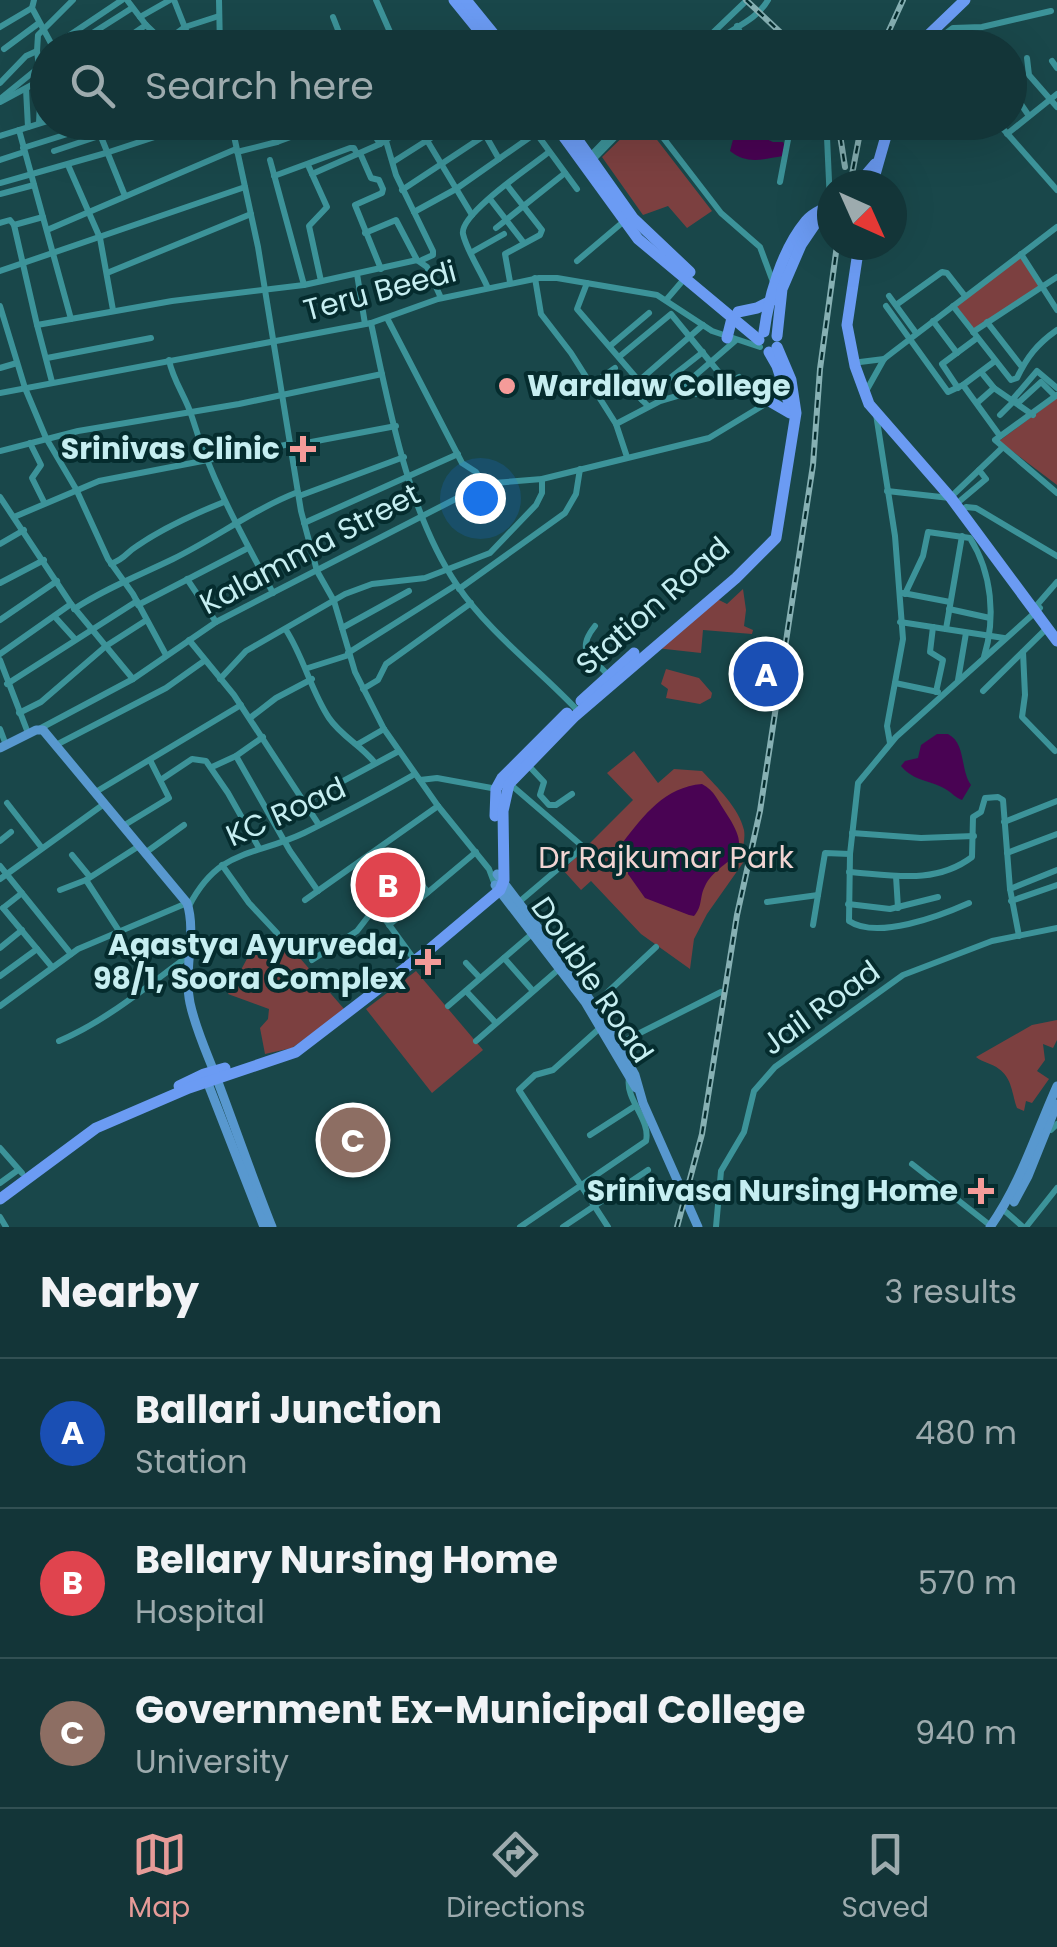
<!DOCTYPE html>
<html lang="en">
<head>
<meta charset="utf-8">
<style>
	body { margin:0; font-family:Poppins,sans-serif; background:#204043; color:#f1f3f6 }
	.compass { position:absolute; left:817px; top:170px; width:90px; height:90px; border-radius:50%; background:#133538; box-shadow:0 10px 40px #0002; rotate:135deg }
	.you { position:absolute; left:480px; top:498px; width:35px; height:35px; margin:-25px; border:8px solid #fff; border-radius:50%; background:#1a73e8; box-shadow:0 0 0 15px #1a73e833 }
	.badge { display:grid; place-items:center; width:65px; height:65px; border-radius:50%; background:#e69b98; color:#fff; font-size:32px; font-weight:700 }
	.pin { position:absolute; translate:-50% -50%; border:5px solid #fff; box-shadow:0 2px 10px #0006 }
	.list { margin:0; padding:0; list-style:none }
	h2 { display:flex; justify-content:space-between; align-items:center; height:130px; margin:0; padding:0 40px; font-size:42px }
	h2 small { font-size:32px; font-weight:400; color:#9dabae }
	.list li { display:grid; grid-template-columns:65px 1fr auto; gap:30px; align-items:center; box-sizing:border-box; height:150px; padding:0 40px; border-top:2px solid #325053 }
	.list b { display:block; font-size:38px; white-space:nowrap }
	.list p { margin:0; font-size:32px; white-space:nowrap; color:#9dabae }
	.list em { font-size:32px; font-style:normal; color:#9dabae }
	.icon { flex:none; width:55px; height:55px; fill:none; stroke:currentColor; stroke-width:2; stroke-linecap:round; stroke-linejoin:round }
	.map { position:relative; flex:none; width:1057px; height:1227px; overflow:hidden }
	.search { position:absolute; background:#133538; box-shadow:0 10px 40px #0002; left:30px; right:30px; top:30px; height:110px; display:flex; align-items:center; gap:25px; box-sizing:border-box; padding:0 35px; border-radius:55px; color:#9dabae; font-size:38px }
	.sheet { height:580px; background:#133538 }
	nav { display:flex; justify-content:space-around; align-items:center; box-sizing:border-box; height:140px; border-top:2px solid #325053; background:#133538; font-size:28px; color:#9dabae }
	nav a { display:grid; justify-items:center; gap:5px }
	nav .on { color:#e69b98 }
	.map>svg:first-child { display:block }
</style>
</head>
<body>
<div class="map">
<svg width="1057" height="1227" viewBox="0 0 1057 1227">
	<rect width="100%" height="100%" fill="#19474a"/>
	<g fill="#7c4040">
		<polygon points="637,123 644,123 712,211 687,228 668,206 643,215 602,157"/>
		<polygon points="1021,256 1041,288 973,332 953,306"/>
		<polygon points="1057,398 1057,485 999,441"/>
		<polygon points="743,589 746,610 744,626 753,630 752,634 703,630 701,653 656,648 713,597 727,604"/>
		<polygon points="666,669 699,678 712,693 711,698 700,704 666,698 668,689 661,684"/>
		<path d="M634,751L658,783L674,769L702,771C717,787 739,808 744,830C746,841 740,851 745,860L707,914L694,939L690,969L641,934L591,881L581,890L563,870L633,800L607,773Z"/>
		<polygon points="279,934 345,1010 292,1048 265,1054 260,1028 268,1019 269,1009 228,994 249,955 270,945"/>
		<polygon points="416,971 483,1050 432,1093 366,1009"/>
		<path d="M1057,1020V1040L1053,1048L1043,1044L1045,1060L1037,1071L1049,1079L1032,1103L1026,1101L1024,1111L1017,1108C1012,1094 1012,1078 999,1069C992,1063 983,1063 976,1057L1032,1025Z"/>
	</g>
	<g fill="#490353">
		<path d="M744,129L773,142H783L786,148L783,156C763,159 747,165 730,151L735,132L741,133Z"/>
		<path d="M937,734H948C966,743 960,770 971,785L962,800C956,798 952,793 947,790C932,780 914,782 901,766L905,761L918,758L921,745Z"/>
		<path d="M702,784C715,791 718,801 726,813C759,862 721,855 705,886C699,898 703,906 694,916L689,915L645,898L628,874V852L622,850L627,843L623,842C644,815 665,787 702,784Z"/>
	</g>
	<g fill="none" stroke-linecap="round" stroke-linejoin="round">
		<g stroke="#3c9399" stroke-width="6">
			<polyline points="34,0 32,8 53,47"/>
			<polyline points="127,0 146,25 170,48"/>
			<polyline points="174,0 193,48"/>
			<polyline points="219,0 220,48"/>
			<polyline points="376,0 397,48"/>
			<polyline points="140,17 170,0"/>
			<polyline points="333,17 345,48"/>
			<polyline points="737,26 748,48"/>
			<polyline points="0,27 32,8"/>
			<polyline points="165,42 185,27 219,16"/>
			<polyline points="52,47 122,0"/>
			<polyline points="69,48 132,8"/>
			<polyline points="112,48 146,25"/>
			<polyline points="697,48 747,0"/>
			<path d="M707,48C726,30 755,23 768,0"/>
			<polyline points="926,48 953,28 982,27 1051,11"/>
			<polyline points="4,49 39,23"/>
			<polyline points="1027,58 1029,75 1057,107"/>
			<polyline points="1052,61 1057,68"/>
			<polyline points="0,83 26,56 37,51"/>
			<polyline points="1010,88 1029,116"/>
			<polyline points="26,89 28,127"/>
			<polyline points="0,99 48,60"/>
			<polyline points="0,102 41,80"/>
			<polyline points="95,122 125,196"/>
			<polyline points="231,122 258,247 301,511 317,571 334,601 355,672 384,729 438,806 489,869 495,885"/>
			<polyline points="366,122 380,144"/>
			<polyline points="478,122 499,159"/>
			<polyline points="528,122 577,189"/>
			<polyline points="651,122 721,213 760,247 773,282"/>
			<polyline points="816,122 824,128 827,137 830,203"/>
			<polyline points="997,122 1057,190"/>
			<polyline points="39,123 41,83 37,51 38,35 73,0"/>
			<polyline points="19,130 71,319"/>
			<polyline points="1007,134 1057,94"/>
			<polyline points="0,136 48,121"/>
			<polyline points="386,141 396,175 433,251 433,255 422,260"/>
			<polyline points="277,142 331,122"/>
			<polyline points="428,142 472,215"/>
			<polyline points="23,148 96,125"/>
			<polyline points="54,151 141,122"/>
			<polyline points="237,152 277,142 271,122"/>
			<polyline points="360,153 371,178 379,180 383,189 382,193 355,205 381,269"/>
			<polyline points="588,158 623,122"/>
			<polyline points="0,160 24,152"/>
			<polyline points="270,160 304,285"/>
			<polyline points="592,161 630,122"/>
			<polyline points="393,162 456,122"/>
			<polyline points="68,165 100,238 113,310"/>
			<polyline points="308,165 327,207 309,226 321,281"/>
			<polyline points="312,174 380,144 412,122"/>
			<polyline points="274,176 350,148 354,148 357,154"/>
			<polyline points="780,182 790,129 798,123 807,122"/>
			<polyline points="0,183 106,153 170,132 187,122"/>
			<polyline points="507,185 542,230 540,235 505,254 510,282"/>
			<polyline points="402,190 505,122"/>
			<polyline points="0,194 34,185"/>
			<polyline points="490,199 524,243"/>
			<polyline points="414,212 456,189 536,133"/>
			<polyline points="0,223 10,220 14,225 37,325"/>
			<polyline points="14,225 43,217"/>
			<polyline points="496,228 565,173"/>
			<polyline points="47,230 236,149"/>
			<polyline points="365,233 396,220 417,260"/>
			<polyline points="472,252 504,234"/>
			<polyline points="1021,254 1057,310"/>
			<polyline points="577,261 623,222"/>
			<polyline points="0,271 245,187"/>
			<polyline points="107,273 251,214"/>
			<polyline points="357,274 365,324"/>
			<polyline points="535,278 541,314 571,353 616,424 627,457"/>
			<polyline points="587,283 577,309 639,381"/>
			<path d="M487,286C480,270 467,251 463,234C459,214 533,165 549,152"/>
			<polyline points="889,296 916,333"/>
			<polyline points="667,299 685,278"/>
			<polyline points="896,305 942,272 947,273 965,296"/>
			<polyline points="0,306 25,388 46,438 76,489 108,559 133,594 166,655"/>
			<polyline points="886,306 948,392 963,385 995,361"/>
			<path d="M953,306L1011,380L1017,378C1027,357 1037,344 1057,330"/>
			<polyline points="387,318 462,463 476,472 484,485"/>
			<polyline points="933,321 957,353"/>
			<polyline points="987,322 1022,367"/>
			<path d="M371,323C389,407 408,513 457,585C489,633 540,670 579,712"/>
			<polyline points="973,332 1057,277"/>
			<polyline points="610,346 649,313"/>
			<polyline points="619,357 671,314 721,375 696,394"/>
			<polyline points="47,358 151,338"/>
			<path d="M169,360C173,381 186,397 192,417C211,480 242,535 273,593"/>
			<polyline points="860,362 884,359"/>
			<polyline points="0,368 17,363"/>
			<polyline points="981,372 994,388 1033,415"/>
			<polyline points="52,382 37,325 172,301 304,285 417,260 427,267 441,298"/>
			<polyline points="591,385 615,368"/>
			<polyline points="963,385 1000,436"/>
			<polyline points="958,388 942,364 977,338"/>
			<polyline points="0,393 371,323 438,299 539,278 557,278 657,295 712,331 760,347"/>
			<polyline points="865,393 884,359 893,352 1057,227"/>
			<polyline points="680,394 683,386 735,341"/>
			<polyline points="1057,395 995,440 1057,493"/>
			<polyline points="1013,399 1037,371 1057,388"/>
			<polyline points="642,400 703,352"/>
			<polyline points="977,403 994,388"/>
			<polyline points="1018,403 1041,382 1055,396"/>
			<polyline points="647,405 633,391 633,386 703,325"/>
			<polyline points="876,414 895,536 903,639 887,726 890,743"/>
			<polyline points="1000,415 1015,400"/>
			<polyline points="616,424 660,401 687,393 708,395 739,377"/>
			<polyline points="30,443 41,465 32,478 44,502"/>
			<polyline points="290,446 396,426"/>
			<polyline points="0,451 78,431 239,404 382,374"/>
			<polyline points="887,491 950,498"/>
			<polyline points="955,493 1001,449"/>
			<polyline points="299,496 404,457"/>
			<polyline points="0,497 71,604 133,679"/>
			<polyline points="961,500 986,479 979,470"/>
			<polyline points="961,511 966,507 976,508 1057,556"/>
			<polyline points="14,517 99,481 290,444"/>
			<polyline points="304,523 458,454"/>
			<polyline points="0,544 24,530"/>
			<path d="M111,564C128,557 124,554 137,546C163,528 194,514 224,502"/>
			<polyline points="187,579 216,622"/>
			<polyline points="0,583 44,560"/>
			<polyline points="459,589 565,513 576,494 580,469"/>
			<polyline points="903,593 950,602"/>
			<path d="M905,594L923,556L928,532L970,538C992,573 996,618 984,657"/>
			<polyline points="138,605 248,548"/>
			<polyline points="1037,605 1057,582"/>
			<path d="M74,609C106,588 140,575 173,559C216,538 254,509 298,492"/>
			<polyline points="949,609 990,618"/>
			<polyline points="55,617 74,638"/>
			<polyline points="0,620 57,581"/>
			<polyline points="900,622 1004,638"/>
			<path d="M595,626C575,651 591,656 608,675"/>
			<polyline points="933,627 930,652 943,660 936,692"/>
			<polyline points="342,628 409,591"/>
			<polyline points="946,629 962,536"/>
			<path d="M286,630C304,658 311,691 329,718C342,737 361,745 375,763"/>
			<polyline points="189,640 234,695 319,825"/>
			<polyline points="1023,652 1025,695 1022,717 1055,751"/>
			<polyline points="348,653 456,585"/>
			<polyline points="0,654 71,604"/>
			<polyline points="0,660 28,733"/>
			<polyline points="308,668 349,655"/>
			<polyline points="220,679 246,651 345,594 372,584 425,578 490,553 536,505 542,493 542,479"/>
			<polyline points="958,680 966,633"/>
			<polyline points="895,683 938,692"/>
			<polyline points="7,684 137,601"/>
			<polyline points="363,689 378,680 386,664 471,603"/>
			<polyline points="983,691 1046,629"/>
			<polyline points="19,713 41,702 106,646 145,621"/>
			<polyline points="250,718 276,698 312,679"/>
			<polyline points="41,728 133,679 216,622 475,489 494,483 542,479 709,438 787,391"/>
			<polyline points="0,729 6,745"/>
			<polyline points="358,744 384,729"/>
			<polyline points="56,745 166,688 204,661"/>
			<polyline points="236,756 290,851 318,891"/>
			<polyline points="528,765 544,782 540,795 549,805 556,805 572,794"/>
			<polyline points="212,767 236,756 263,737"/>
			<polyline points="162,779 192,759 206,761 228,793 259,848"/>
			<polyline points="420,780 437,778 497,789"/>
			<polyline points="510,784 581,845 578,852 519,902"/>
			<polyline points="94,793 241,705"/>
			<polyline points="306,801 399,751"/>
			<polyline points="7,803 42,848"/>
			<polyline points="1004,822 1057,801"/>
			<polyline points="123,826 169,798 150,760"/>
			<polyline points="852,833 921,838 974,836"/>
			<polyline points="0,841 11,832"/>
			<polyline points="145,853 184,825"/>
			<polyline points="1007,853 1057,834"/>
			<polyline points="72,855 90,877"/>
			<polyline points="222,865 249,903 277,933"/>
			<polyline points="0,866 71,954"/>
			<path d="M849,872C892,875 935,885 972,857L973,817L981,812L985,798L998,797L1003,800L1010,889"/>
			<polyline points="896,876 898,908"/>
			<polyline points="0,879 104,804"/>
			<polyline points="86,880 119,931"/>
			<polyline points="60,890 86,880 139,846"/>
			<polyline points="305,900 438,806"/>
			<polyline points="1011,901 1057,885"/>
			<polyline points="767,902 818,895"/>
			<path d="M969,903C940,916 877,940 849,921L850,854L858,783L896,737L1040,608"/>
			<polyline points="848,904 890,909 938,897"/>
			<path d="M189,906C219,848 253,857 304,833C341,815 378,795 415,774"/>
			<polyline points="3,908 52,967"/>
			<polyline points="3,908 22,893"/>
			<polyline points="389,925 476,852"/>
			<polyline points="813,925 825,853 850,854"/>
			<polyline points="1019,936 1010,889 1057,870"/>
			<polyline points="0,948 22,930"/>
			<polyline points="504,958 533,991"/>
			<polyline points="414,959 382,915 362,899 396,869 404,865 428,892"/>
			<polyline points="312,960 357,931 374,909"/>
			<polyline points="466,963 480,978"/>
			<polyline points="0,976 37,949"/>
			<polyline points="466,991 496,1023"/>
			<polyline points="594,1005 656,947"/>
			<polyline points="0,1006 78,949 187,903"/>
			<polyline points="448,1006 533,933"/>
			<polyline points="601,1027 553,1070 535,1075 519,1090 608,1227"/>
			<path d="M59,1041C106,1021 146,987 187,957"/>
			<polyline points="476,1041 559,969"/>
			<polyline points="618,1044 721,992"/>
			<polyline points="1051,1130 1057,1124"/>
			<polyline points="590,1135 635,1106"/>
			<polyline points="0,1148 22,1173"/>
			<polyline points="912,1164 991,1226"/>
			<polyline points="0,1183 18,1170"/>
			<polyline points="1006,1212 1023,1227"/>
			<polyline points="0,1217 6,1227"/>
			<path d="M520,1227L646,1141C651,1119 625,1100 629,1078"/>
			<polyline points="563,1227 648,1170"/>
			<polyline points="716,1227 721,1171 744,1132 754,1091 775,1067 903,975 992,941 1057,928"/>
			<polyline points="1026,1227 1057,1188"/>
		</g>
		<g stroke="#5898cf" stroke-width="9">
			<path d="M0,748L36,730H43L187,903C197,933 183,970 190,1003C196,1031 208,1055 218,1082C236,1130 253,1179 272,1227"/>
			<polyline points="497,874 567,966 611,1031 635,1075 643,1103 698,1227"/>
			<polyline points="495,885 585,1002 636,1088"/>
			<polyline points="205,1076 264,1227"/>
			<polyline points="1014,1202 1028,1176 1057,1104"/>
			<path d="M990,1227C1021,1183 1035,1135 1057,1086"/>
		</g>
		<g stroke="#6b9bf3" stroke-width="11">
			<polyline points="454,0 493,48"/>
			<polyline points="466,0 505,48"/>
			<polyline points="915,48 965,0"/>
			<polyline points="553,122 638,239 759,340"/>
			<polyline points="565,122 633,218 690,272"/>
			<polyline points="857,185 875,164"/>
			<polyline points="872,185 890,122"/>
			<polyline points="859,245 847,325 855,366 869,404 951,498 1057,641"/>
			<polyline points="738,312 757,308 771,301"/>
			<path d="M764,332C769,295 782,250 806,221C814,211 823,211 832,203"/>
			<polyline points="777,336 782,289 801,245 826,208"/>
			<polyline points="727,338 732,318"/>
			<polyline points="769,352 777,366 789,403"/>
			<polyline points="771,402 790,413"/>
			<polyline points="581,701 634,653"/>
			<polyline points="495,816 496,789 502,778 567,713"/>
			<polyline points="179,1086 204,1074 225,1068"/>
			<polyline points="0,1199 96,1128 189,1088 296,1052 430,949 500,890 504,880 503,811 509,784 575,716 736,578 776,538 796,413 791,380 777,347"/>
		</g>
		<g stroke="#86b0b3" stroke-width="6">
			<g id="rail">
				<polyline points="746,0 797,48"/>
				<polyline points="881,48 903,0"/>
				<polyline points="838,122 845,167"/>
				<polyline points="850,185 862,122"/>
				<polyline points="677,1227 702,1134 737,915 760,811 813,465 820,369 837,245"/>
			</g>
		</g>
		<use href="#rail" stroke="#052c2e" stroke-width="2.5" stroke-dasharray="8" stroke-linecap="butt"/>
	</g>
	<g fill="#f59b99" stroke="#052c2e" stroke-width="4">
		<circle cx="507" cy="386" r="10"/>
		<path d="M298 434h10v10h10v10h-10v10h-10v-10h-10v-10h10z"/>
		<path d="M423 947h10v10h10v10h-10v10h-10v-10h-10v-10h10z"/>
		<path d="M976 1176h10v10h10v10h-10v10h-10v-10h-10v-10h10z"/>
	</g>
	<g text-anchor="middle" stroke-width="8" stroke-linejoin="round" paint-order="stroke">
		<g font-size="30" fill="#c6eef1" stroke="#052c2e">
			<text transform="translate(380 291) rotate(-15)" y="10">Teru Beedi</text>
			<text transform="translate(310 549) rotate(-28)" y="10">Kalamma Street</text>
			<text transform="translate(653 606) rotate(-41)" y="10">Station Road</text>
			<text transform="translate(286 812) rotate(-24)" y="10">KC Road</text>
			<text transform="translate(592 980) rotate(56)" y="10">Double Road</text>
			<text transform="translate(821 1008) rotate(-36)" y="10">Jail Road</text>
		</g>
		<g font-size="30" font-weight="bold" fill="#c6eef1" stroke="#052c2e" text-anchor="end">
			<text x="527" y="396" text-anchor="start">Wardlaw College</text>
			<text x="280" y="459">Srinivas Clinic</text>
			<text x="406" y="955">Agastya Ayurveda,<tspan x="406" dy="34">98/1, Soora Complex</tspan></text>
			<text x="958" y="1201">Srinivasa Nursing Home</text>
		</g>
		<g font-size="30" fill="#f1d4d2" stroke="#052c2e">
			<text x="666" y="868">Dr Rajkumar Park</text>
		</g>
	</g>
</svg>
<svg class="compass" viewBox="-18 -18 36 36"><path d="M0-13l5 13h-10z" fill="#e53935"/><path d="M0 13l5-13h-10z" fill="#9dabae"/></svg>
<div class="you"></div>
<div class="pin badge" style="left:766px;top:674px;background:#1a4fb4">A</div>
<div class="pin badge" style="left:388px;top:885px;background:#e0444e">B</div>
<div class="pin badge" style="left:353px;top:1140px;background:#8d6e63">C</div>
<div class="search"><svg class="icon" aria-label="search" viewBox="0 0 24 24"><circle cx="10" cy="10" r="6"/><path d="M15 15l6 6"/></svg>Search here</div>
</div>
<section class="sheet">
<h2>Nearby<small>3 results</small></h2>
<ul class="list">
<li><span class="badge" style="background:#1a4fb4">A</span><div><b>Ballari Junction</b><p>Station</p></div><em>480 m</em></li>
<li><span class="badge" style="background:#e0444e">B</span><div><b>Bellary Nursing Home</b><p>Hospital</p></div><em>570 m</em></li>
<li><span class="badge" style="background:#8d6e63">C</span><div><b>Government Ex-Municipal College</b><p>University</p></div><em>940 m</em></li>
</ul>
</section>
<nav>
<a class="on"><svg class="icon" aria-label="map" viewBox="0 0 24 24"><path d="M3 6l6-2 6 2 6-2v14l-6 2-6-2-6 2zM9 4v14M15 6v14"/></svg>Map</a>
<a><svg class="icon" aria-label="directions" viewBox="0 0 24 24"><path d="M12 3l9 9-9 9-9-9zM9 14v-3h6M13 9l2 2-2 2"/></svg>Directions</a>
<a><svg class="icon" aria-label="saved" viewBox="0 0 24 24"><path d="M7 4h10v16l-5-4-5 4z"/></svg>Saved</a>
</nav>
</body>
</html>
